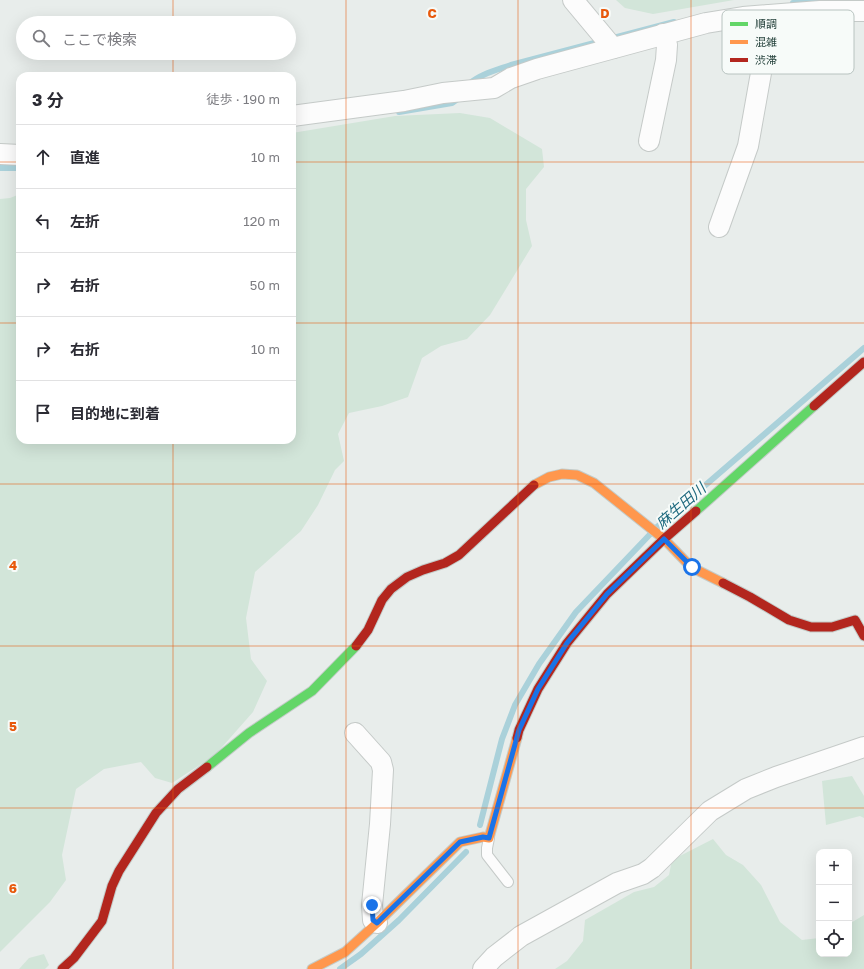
<!DOCTYPE html>
<html lang="ja">
<head>
<meta charset="utf-8">
<style>
	body { margin:0; font-family:"Golos Text","Noto Sans JP",sans-serif; background:#f7f7f7; color:#2b2b33 }
	.controls { position:absolute; right:12px; bottom:12px; display:grid; overflow:hidden; border-radius:8px; box-shadow:0 4px 16px #0002 }
	.controls button { width:36px; height:36px; display:grid; place-items:center; padding:0; border:0; border-bottom:1px solid #e1e1e2; background:#fff; color:#2b2b33; font:20px sans-serif }
	.stop { position:absolute; width:12px; height:12px; margin:-9px; border:3px solid #1a73e8; border-radius:50%; background:#fff }
	.stop.end { background:#1a73e8; border-color:#fff; box-shadow:0 1px 4px #0008 }
	.list { margin:0; padding:0; list-style:none }
	h2 { display:flex; justify-content:space-between; align-items:center; height:52px; margin:0; padding:0 16px; font-size:17px }
	h2 small { font-size:13px; font-weight:400; color:#7c7c81 }
	.list li { display:grid; grid-template-columns:26px 1fr auto; gap:12px; align-items:center; box-sizing:border-box; height:64px; padding:0 16px; border-top:1px solid #e1e1e2 }
	.list b { display:block; font-size:15px; white-space:nowrap }
	.list em { font-size:13px; font-style:normal; color:#7c7c81 }
	.icon { flex:none; width:22px; height:22px; fill:none; stroke:currentColor; stroke-width:2; stroke-linecap:round; stroke-linejoin:round }
	.map { position:relative; flex:none; width:864px; height:969px; overflow:hidden }
	.search { position:absolute; background:#fff; box-shadow:0 4px 16px #0002; left:16px; top:16px; width:280px; height:44px; display:flex; align-items:center; gap:10px; box-sizing:border-box; padding:0 14px; border-radius:22px; color:#7c7c81; font-size:15px }
	.panel { position:absolute; background:#fff; box-shadow:0 4px 16px #0002; left:16px; top:72px; width:280px; height:372px; border-radius:12px }
	.map>svg:first-child { display:block }
</style>
</head>
<body>
<div class="map">
<svg width="864" height="969" viewBox="0 0 864 969">
	<rect width="100%" height="100%" fill="#e8edeb"/>
	<g fill="#d2e5d9">
		<polygon points="616,0 734,0 653,14 625,8"/>
		<polygon points="460,113 490,118 542,149 544,167 526,189 526,220 532,246 490,315 467,339 441,346 422,358 408,397 382,406 349,413 338,434 344,461 335,470 318,505 301,531 255,572 246,618 251,659 267,681 253,712 215,755 172,783 155,778 141,762 104,769 76,789 62,855 66,880 50,902 0,952 0,199 10,198 20,194 20,440 292,440 292,133 395,116"/>
		<polygon points="852,776 864,796 864,818 860,816 826,825 822,781"/>
		<polygon points="713,839 726,855 743,865 761,885 780,922 802,940 819,938 819,954 849,954 849,924 864,915 864,969 555,969 567,961 583,941 585,920 634,892 654,887 669,875 672,860"/>
		<polygon points="44,954 49,965 45,969 19,969 29,958"/>
	</g>
	<g fill="none" stroke-linecap="round" stroke-linejoin="round">
		<g stroke="#aad1da" stroke-width="6">
			<polyline points="793,3 818,1 864,0"/>
			<path d="M469,84C480,74 497,70 511,65L674,22"/>
			<polyline points="399,112 452,103 459,98"/>
			<polyline points="0,168 20,168"/>
			<polyline points="480,825 502,739 515,705 539,664 576,612 657,527 864,348"/>
			<polyline points="340,969 361,954 399,920 466,852"/>
		</g>
		<g stroke="#c5cac8" stroke-width="12">
			<polyline id="lane" points="489,838 487,848 487,855 508,882"/>
		</g>
		<g stroke="#c5cac8" stroke-width="22">
			<g id="street">
				<polyline points="573,0 613,48"/>
				<polyline points="292,116 404,101 443,93 494,88 511,78 537,69 706,23 743,17 769,15 820,11 864,11"/>
				<polyline points="649,141 666,60 667,45 663,34"/>
				<polyline points="0,154 20,155"/>
				<polyline points="719,227 748,146 769,28 769,15"/>
				<polyline points="355,733 381,762 383,770 380,824 372,905 373,920 377,923"/>
				<polyline points="483,969 494,957 521,936 617,883 643,874 652,868 710,811 746,789 776,777 864,747"/>
			</g>
		</g>
		<g stroke="#c3cbc8" stroke-width="11">
			<g id="fast">
				<polyline points="696,511 814,406"/>
				<polyline points="207,767 249,733 312,691 356,646"/>
			</g>
		</g>
		<g stroke="#c3cbc8" stroke-width="11">
			<g id="slow">
				<polyline points="534,485 549,477 562,474 577,475 594,483 664,539 691,567 723,583"/>
				<polyline points="312,969 345,952 377,923 460,842 483,837 489,838 517,738"/>
			</g>
		</g>
		<g stroke="#c3cbc8" stroke-width="11">
			<g id="jam">
				<polyline points="814,406 864,362"/>
				<polyline points="723,583 750,597 789,620 811,627 832,627 855,620 864,636"/>
				<polyline points="356,646 368,630 382,600 391,589 407,577 423,570 445,563 459,555 534,485"/>
				<polyline points="517,738 519,730 538,689 567,643 607,594 664,539 696,511"/>
				<polyline points="62,969 74,958 102,921 112,886 119,871 156,813 178,789 207,767"/>
			</g>
		</g>
		<use href="#lane" stroke="#fcfcfc" stroke-width="10"/>
		<use href="#street" stroke="#fcfcfc" stroke-width="20"/>
		<use href="#fast" stroke="#63d668" stroke-width="9"/>
		<use href="#slow" stroke="#ff974d" stroke-width="9"/>
		<use href="#jam" stroke="#b3261e" stroke-width="9"/>
	</g>
	<g fill="none" stroke-linecap="round" stroke-linejoin="round">
		<polyline stroke="#1a73e8" stroke-width="5" points="372,905 373,920 377,923 460,842 483,837 489,838 519,730 538,689 567,643 607,594 664,539 692,567"/>
	</g>
	<path fill="none" stroke="#e8590c" stroke-width="1" stroke-opacity="0.55" d="M173,0V23M346,0V969M518,0V969M691,0V969M173,53V76M0,162H20M292,162H864M0,323H20M292,323H864M173,440V969M0,484H864M0,646H864M0,808H864"/>
	<g text-anchor="middle" stroke-width="4" stroke-linejoin="round" paint-order="stroke">
		<g font-size="15" font-style="italic" fill="#1e697e" stroke="#f7fbf9">
			<text transform="translate(681 506) rotate(-41)" y="5">麻生田川</text>
		</g>
	</g>
	<rect x="722" y="10" width="132" height="64" rx="6" fill="#f7fbf9" stroke="#b8c3c0" stroke-width="1"/>
	<rect x="730" y="22" width="18" height="4" fill="#63d668"/>
	<rect x="730" y="40" width="18" height="4" fill="#ff974d"/>
	<rect x="730" y="58" width="18" height="4" fill="#b3261e"/>
	<g font-size="11" fill="#24413b">
		<text x="755" y="28">順調</text>
		<text x="755" y="46">混雑</text>
		<text x="755" y="64">渋滞</text>
	</g>
	<g font-size="13" text-anchor="middle" font-weight="bold" fill="#e8590c" stroke="#f7fbf9" stroke-width="4" stroke-linejoin="round" paint-order="stroke">
		<text x="432" y="18">C</text>
		<text x="605" y="18">D</text>
		<text x="13" y="570">4</text>
		<text x="13" y="731">5</text>
		<text x="13" y="893">6</text>
	</g>
</svg>
<div class="controls">
<button>+</button>
<button>−</button>
<button><svg class="icon" aria-label="locate" viewBox="0 0 24 24"><circle cx="12" cy="12" r="6"/><path d="M12 2v4M12 18v4M2 12h4M18 12h4"/></svg></button>
</div>
<div class="stop" style="left:692px;top:567px"></div>
<div class="stop end" style="left:372px;top:905px"></div>
<div class="search"><svg class="icon" aria-label="search" viewBox="0 0 24 24"><circle cx="10" cy="10" r="6"/><path d="M15 15l6 6"/></svg>ここで検索</div>
<section class="panel">
<h2>3 分<small>徒歩 · 190 m</small></h2>
<ul class="list">
<li><svg class="icon" aria-label="ahead" viewBox="0 0 24 24"><path d="M12 20V5M6 11l6-6 6 6"/></svg><div><b>直進</b></div><em>10 m</em></li>
<li><svg class="icon" aria-label="left" viewBox="0 0 24 24"><path d="M17 20v-9H6M10 6l-5 5 5 5"/></svg><div><b>左折</b></div><em>120 m</em></li>
<li><svg class="icon" aria-label="right" viewBox="0 0 24 24"><path d="M7 20v-9h11M14 6l5 5-5 5"/></svg><div><b>右折</b></div><em>50 m</em></li>
<li><svg class="icon" aria-label="right" viewBox="0 0 24 24"><path d="M7 20v-9h11M14 6l5 5-5 5"/></svg><div><b>右折</b></div><em>10 m</em></li>
<li><svg class="icon" aria-label="arrive" viewBox="0 0 24 24"><path d="M6 21V4h12l-3 4 3 4H6"/></svg><div><b>目的地に到着</b></div></li>
</ul>
</section>
</div>
</body>
</html>
